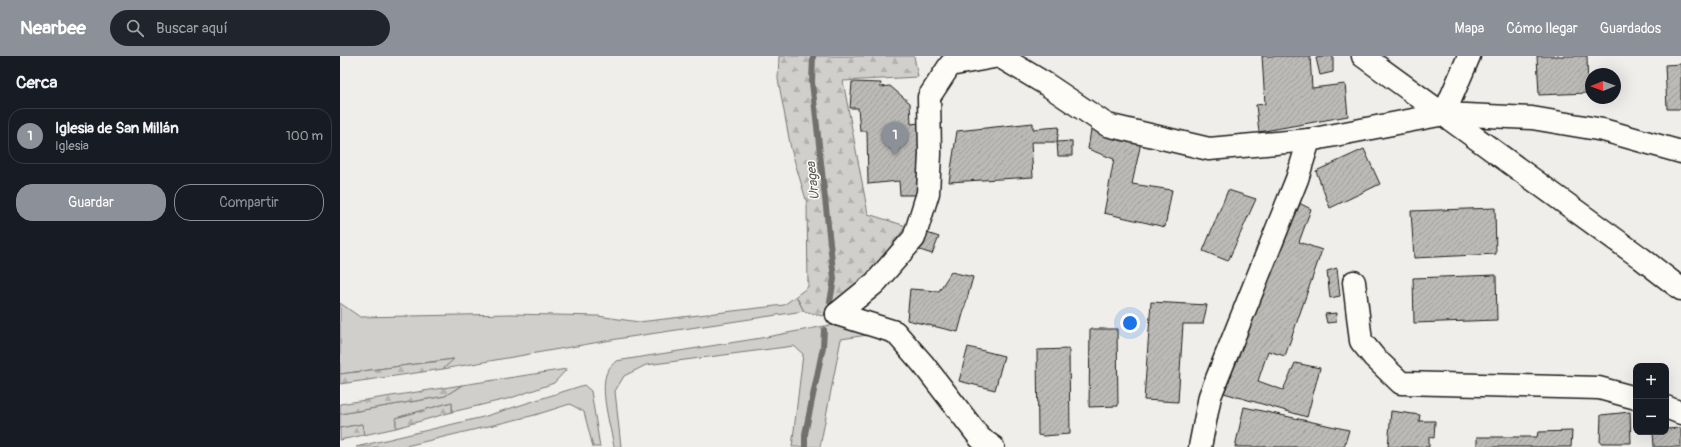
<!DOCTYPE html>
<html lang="es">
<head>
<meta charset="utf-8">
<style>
	body { margin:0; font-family:Pangolin,sans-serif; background:#20242c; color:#f1f3f6 }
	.controls { position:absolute; right:12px; bottom:12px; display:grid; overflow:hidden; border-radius:8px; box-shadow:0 4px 16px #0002 }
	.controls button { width:36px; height:36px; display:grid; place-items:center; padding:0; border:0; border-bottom:1px solid #363941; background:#171b24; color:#f1f3f6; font:20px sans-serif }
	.compass { position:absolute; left:1245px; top:12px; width:36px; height:36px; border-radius:50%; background:#171b24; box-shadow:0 4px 16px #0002; rotate:269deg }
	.you { position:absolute; left:790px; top:267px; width:14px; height:14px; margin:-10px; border:3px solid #fff; border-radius:50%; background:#1a73e8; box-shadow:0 0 0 6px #1a73e833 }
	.badge { display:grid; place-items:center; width:26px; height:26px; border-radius:50%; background:#8c9099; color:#fff; font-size:13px; font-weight:700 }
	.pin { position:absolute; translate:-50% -33px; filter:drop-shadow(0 1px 2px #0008) }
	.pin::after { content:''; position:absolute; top:21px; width:14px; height:12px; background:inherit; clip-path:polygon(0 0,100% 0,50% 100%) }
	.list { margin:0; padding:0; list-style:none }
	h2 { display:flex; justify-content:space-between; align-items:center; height:52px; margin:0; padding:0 16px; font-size:17px }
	h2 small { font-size:13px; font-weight:400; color:#9ea1a6 }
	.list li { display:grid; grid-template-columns:26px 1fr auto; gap:12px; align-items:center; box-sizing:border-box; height:56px; margin:0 8px 8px; padding:0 8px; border:1px solid #363941; border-radius:16px }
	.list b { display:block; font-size:15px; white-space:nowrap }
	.list p { margin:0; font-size:13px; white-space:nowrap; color:#9ea1a6 }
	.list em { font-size:13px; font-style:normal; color:#9ea1a6 }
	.actions { display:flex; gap:8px; padding:12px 16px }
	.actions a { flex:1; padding:9px 0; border:1px solid #8c9099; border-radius:16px; text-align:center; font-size:14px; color:#8c9099 }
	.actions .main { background:#8c9099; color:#fff }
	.icon { flex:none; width:22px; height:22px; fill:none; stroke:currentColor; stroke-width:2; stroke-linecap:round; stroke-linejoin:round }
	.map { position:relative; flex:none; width:1341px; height:391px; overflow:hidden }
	header { display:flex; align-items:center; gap:24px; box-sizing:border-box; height:56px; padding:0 20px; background:#8c9099; color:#fff }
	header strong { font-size:19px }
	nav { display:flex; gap:22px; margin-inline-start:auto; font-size:14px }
	.search { width:280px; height:36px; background:#20242c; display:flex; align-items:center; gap:10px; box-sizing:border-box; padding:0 14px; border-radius:22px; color:#9ea1a6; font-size:15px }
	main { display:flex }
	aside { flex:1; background:#171b24 }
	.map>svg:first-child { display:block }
</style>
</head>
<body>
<header>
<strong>Nearbee</strong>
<div class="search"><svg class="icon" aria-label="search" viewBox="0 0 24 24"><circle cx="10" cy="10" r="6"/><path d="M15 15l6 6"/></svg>Buscar aquí</div>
<nav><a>Mapa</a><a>Cómo llegar</a><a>Guardados</a></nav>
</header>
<main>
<aside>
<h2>Cerca<small></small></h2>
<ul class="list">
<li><span class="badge">1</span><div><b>Iglesia de San Millán</b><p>Iglesia</p></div><em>100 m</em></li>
</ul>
<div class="actions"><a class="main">Guardar</a><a>Compartir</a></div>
</aside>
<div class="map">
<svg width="1341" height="391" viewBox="0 0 1341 391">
	<defs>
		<pattern id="forest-firs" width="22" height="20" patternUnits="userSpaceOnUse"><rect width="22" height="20" fill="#d0cfcc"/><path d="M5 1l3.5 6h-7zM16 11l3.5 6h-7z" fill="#b2b1af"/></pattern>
		<pattern id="building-hatch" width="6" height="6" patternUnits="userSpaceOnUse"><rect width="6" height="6" fill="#bbbab6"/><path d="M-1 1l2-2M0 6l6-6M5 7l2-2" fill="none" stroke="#a09f9c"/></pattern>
	</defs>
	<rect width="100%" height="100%" fill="#f0eeea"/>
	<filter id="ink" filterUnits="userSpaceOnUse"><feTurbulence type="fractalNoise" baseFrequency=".025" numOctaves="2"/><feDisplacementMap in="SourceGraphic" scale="8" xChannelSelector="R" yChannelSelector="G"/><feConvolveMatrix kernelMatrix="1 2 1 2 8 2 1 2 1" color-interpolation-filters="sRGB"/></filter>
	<g filter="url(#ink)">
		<g fill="#d0cfcc" stroke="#767674">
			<polygon points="456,240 464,255 283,282 103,313 113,303 0,318 0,247 20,261 171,258 258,260 299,266 444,249"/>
			<path d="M506,266L534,278L501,283L480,391H452L463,298L454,290L306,309L284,320L275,335L281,391H274C271,372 258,331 268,314C270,311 273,308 276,305L421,282Z"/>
			<polygon points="227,313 214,327 171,342 112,356 112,346 56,362 56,372 24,379 21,368 0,372 0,358 105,340 122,329"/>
			<polygon points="244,329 251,335 260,391 253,391 244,356 230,348 195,359 62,391 16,391 143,361"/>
		</g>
		<g fill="url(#forest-firs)" stroke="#767674">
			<polygon points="439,0 574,0 578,21 503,25 528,158 566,170 509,247 482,260 464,255 456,240 468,231 467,147 451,93 438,23"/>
			<polygon points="114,303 103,313 0,328 0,318"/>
			<polygon points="122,329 105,340 0,358 0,348"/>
			<polygon points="112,346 112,356 56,372 56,362"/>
			<polygon points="22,368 24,379 0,384 0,372"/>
		</g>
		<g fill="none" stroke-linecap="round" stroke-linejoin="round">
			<g stroke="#706f6d" stroke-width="6">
				<polyline points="473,0 472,26 494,223 490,246"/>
				<polyline points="465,391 465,378 483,291 484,274"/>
			</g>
		</g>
		<g fill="url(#building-hatch)" stroke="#1c1c1c">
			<polygon points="922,0 970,0 972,32 1005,28 1008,60 919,76 916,49 925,48"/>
			<polygon points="988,0 993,0 993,16 980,19 976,2"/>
			<polygon points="1197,0 1247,0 1248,37 1199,39"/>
			<polygon points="1341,8 1341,53 1327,53 1325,9"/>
			<polygon points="512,26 541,27 540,31 550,30 570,47 571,68 586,66 579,139 560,139 559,125 528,128 527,75 520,75 518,52 510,52"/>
			<polygon points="693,67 693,73 719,71 717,86 691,86 693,121 609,126 617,75"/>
			<polygon points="752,67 802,82 792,128 832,134 825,171 764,157 774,103 748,93"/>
			<polygon points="732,85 732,100 718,100 717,86"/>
			<polygon points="1024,93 1040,128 990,152 976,115"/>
			<polygon points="888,134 916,143 888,205 863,195"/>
			<polygon points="959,147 971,153 959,186 982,194 945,300 928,295 918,325 943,334 955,307 980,312 967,361 884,337"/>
			<polygon points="1155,152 1156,198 1074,202 1071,155"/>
			<polygon points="584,176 599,181 592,198 577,193"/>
			<polygon points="997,212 1000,240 990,242 987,215"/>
			<polygon points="611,216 633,221 618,276 567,264 570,233 599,235"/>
			<polygon points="1156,219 1157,264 1074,267 1073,222"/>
			<polygon points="811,246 867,249 863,268 843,268 838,346 804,344"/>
			<polygon points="997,257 996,266 987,267 985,258"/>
			<polygon points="750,273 777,273 778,350 749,351"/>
			<polygon points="628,291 664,300 655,334 619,325"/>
			<polygon points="729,293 730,378 703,380 698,379 697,294"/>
			<polygon points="904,351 1009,374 1004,391 895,391"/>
			<polygon points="1051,355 1080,359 1079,365 1095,365 1094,382 1089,381 1089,391 1048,391"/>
			<polygon points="1290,356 1291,387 1260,387 1261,359"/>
			<polygon points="1341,372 1341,391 1314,391 1313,376 1326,376 1326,373"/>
			<polygon points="1232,375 1231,391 1137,391 1137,381 1197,381 1198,376"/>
		</g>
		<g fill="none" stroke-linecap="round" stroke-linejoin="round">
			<g stroke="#1c1c1c" stroke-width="25">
				<g id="minor">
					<polyline points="1104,58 1129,0"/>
					<polyline points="1014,226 1021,285 1034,301 1061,327 1259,332 1296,342"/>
					<polyline points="497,258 535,227 574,182 588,137 590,98 589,41 610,9 659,0 706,28 767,69 869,93 969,84 1104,58 1192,62 1263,74 1341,96"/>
					<polyline points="497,258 555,276 583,308 640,382 653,391"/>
					<polyline points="1326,351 1341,357"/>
					<polyline points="860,391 870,340 957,123 969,84"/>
				</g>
			</g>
			<g stroke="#1c1c1c" stroke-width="25">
				<polyline id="tertiary" points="1023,0 1301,202 1341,233"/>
			</g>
			<use href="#minor" stroke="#fdfcf7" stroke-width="22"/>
			<use href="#tertiary" stroke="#fdfcf7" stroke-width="22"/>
		</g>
	</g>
	<g text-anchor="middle" stroke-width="3" stroke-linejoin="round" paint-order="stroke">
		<g font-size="13" font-style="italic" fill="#5b5b59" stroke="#fdfcf7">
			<text transform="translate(472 125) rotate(-96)" y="5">Uragea</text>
		</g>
	</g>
</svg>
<div class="controls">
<button>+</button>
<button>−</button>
</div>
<svg class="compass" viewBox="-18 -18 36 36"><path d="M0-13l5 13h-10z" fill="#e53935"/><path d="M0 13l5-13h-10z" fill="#9ea1a6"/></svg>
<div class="you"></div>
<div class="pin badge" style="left:555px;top:99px">1</div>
</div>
</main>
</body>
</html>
